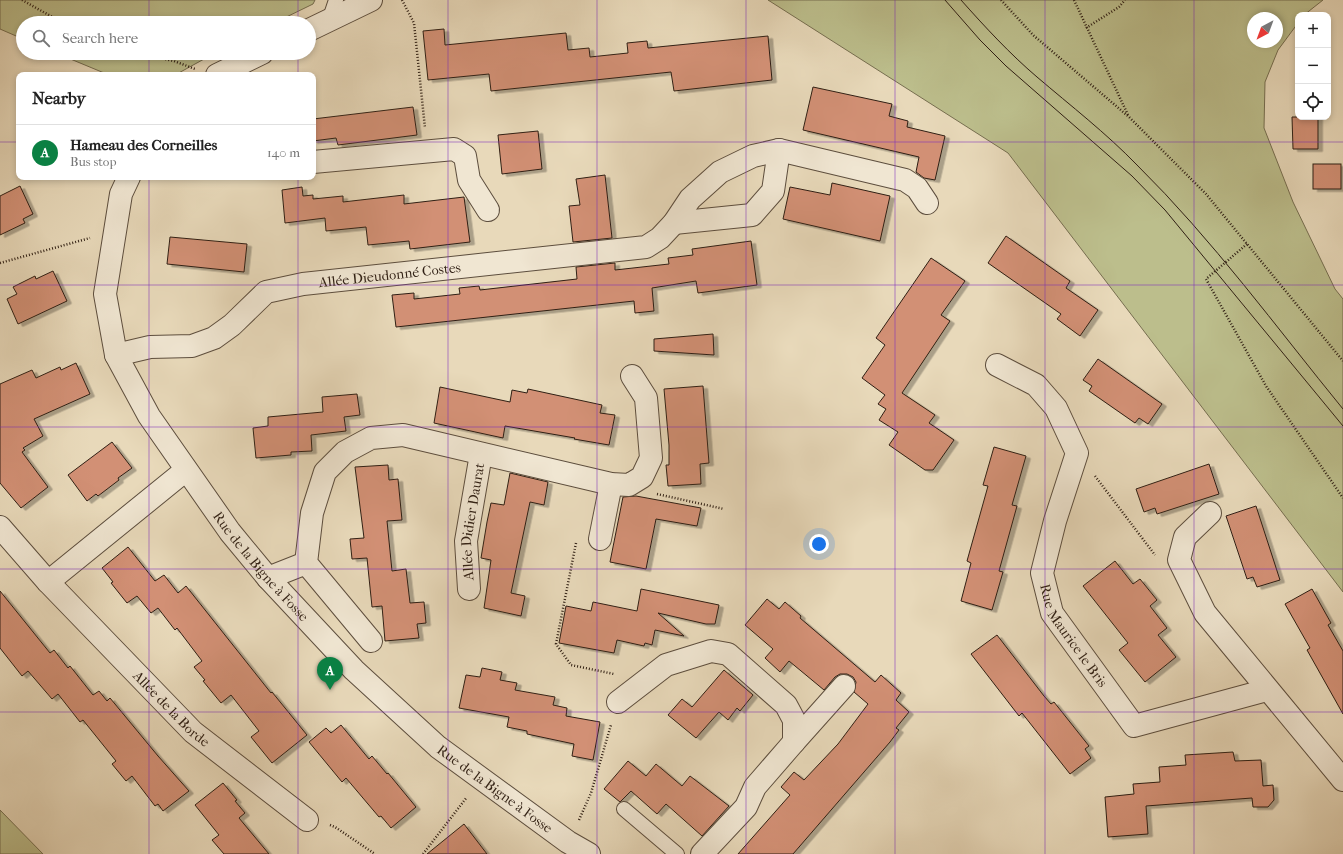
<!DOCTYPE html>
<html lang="en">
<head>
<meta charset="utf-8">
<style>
	body { margin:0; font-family:"IM FELL French Canon",serif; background:#f6f6f6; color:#222 }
	.controls { position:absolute; right:12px; top:12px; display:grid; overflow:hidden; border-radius:8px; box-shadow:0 2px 6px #0003 }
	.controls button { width:36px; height:36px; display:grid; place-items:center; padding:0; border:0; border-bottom:1px solid #e0e0e0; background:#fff; color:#222; font:20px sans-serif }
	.compass { position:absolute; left:1247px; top:12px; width:36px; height:36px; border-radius:50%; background:#fff; box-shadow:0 2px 6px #0003; rotate:221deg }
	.you { position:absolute; left:819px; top:544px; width:14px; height:14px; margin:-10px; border:3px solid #fff; border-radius:50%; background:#1a73e8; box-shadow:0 0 0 6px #1a73e833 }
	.badge { display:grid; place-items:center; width:26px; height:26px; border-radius:50%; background:#0b8043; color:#fff; font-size:13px; font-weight:700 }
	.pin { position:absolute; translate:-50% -33px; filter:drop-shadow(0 1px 2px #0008) }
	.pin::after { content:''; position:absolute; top:21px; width:14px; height:12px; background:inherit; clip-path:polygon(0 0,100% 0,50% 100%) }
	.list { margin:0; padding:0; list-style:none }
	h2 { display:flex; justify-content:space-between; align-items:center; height:52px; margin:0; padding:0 16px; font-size:17px }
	h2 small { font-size:13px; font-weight:400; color:#767676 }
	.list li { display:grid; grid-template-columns:26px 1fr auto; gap:12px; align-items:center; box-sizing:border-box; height:56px; padding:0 16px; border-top:1px solid #e0e0e0 }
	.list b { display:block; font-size:15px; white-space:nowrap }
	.list p { margin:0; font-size:13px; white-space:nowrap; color:#767676 }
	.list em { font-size:13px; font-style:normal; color:#767676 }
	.icon { flex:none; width:22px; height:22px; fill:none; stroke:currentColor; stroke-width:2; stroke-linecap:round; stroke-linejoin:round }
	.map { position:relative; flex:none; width:1343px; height:854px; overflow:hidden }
	.search { position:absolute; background:#fff; box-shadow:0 2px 6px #0003; left:16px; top:16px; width:300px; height:44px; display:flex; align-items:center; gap:10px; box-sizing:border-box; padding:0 14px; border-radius:22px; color:#767676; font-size:15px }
	.panel { position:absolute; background:#fff; box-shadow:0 2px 6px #0003; left:16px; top:72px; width:300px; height:108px; border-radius:8px }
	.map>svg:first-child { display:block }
</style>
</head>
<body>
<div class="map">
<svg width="1343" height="854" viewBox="0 0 1343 854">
	<defs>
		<filter id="shadow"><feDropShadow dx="4.5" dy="2.5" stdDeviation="0" flood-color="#0004"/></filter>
	</defs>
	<rect width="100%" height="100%" fill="#e8d9ba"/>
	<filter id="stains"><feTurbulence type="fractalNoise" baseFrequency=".005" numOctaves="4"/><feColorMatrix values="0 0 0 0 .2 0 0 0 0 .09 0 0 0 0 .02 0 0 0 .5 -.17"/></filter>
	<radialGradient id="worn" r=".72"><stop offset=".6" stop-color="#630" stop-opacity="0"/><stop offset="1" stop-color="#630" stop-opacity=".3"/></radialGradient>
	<g fill="#bcbe8c" stroke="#766e50" fill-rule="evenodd">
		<polygon points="0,0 315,0 313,4 274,23 23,23 23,39 0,29"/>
		<path d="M768,0H1323L1304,15H1298V23L1278,50L1265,82L1264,128L1293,202L1335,289L1343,299V592L1008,153ZM1253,18H1277V42H1253Z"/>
		<polygon points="56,53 215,53 175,75 109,75"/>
		<polygon points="0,810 43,854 0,854"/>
	</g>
	<g fill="#d29074" stroke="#2f1f14" filter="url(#shadow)">
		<polygon points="444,29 445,45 566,33 568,50 589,48 590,57 628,53 627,43 647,41 648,48 768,36 772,80 674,91 671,72 491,91 489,74 428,80 423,31"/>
		<polygon points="813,87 892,104 889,116 908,121 907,127 945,136 935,180 924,178 916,172 919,157 803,130"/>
		<polygon points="413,107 417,135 338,145 336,138 313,141 313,119"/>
		<polygon points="1292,117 1318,117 1318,149 1293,149"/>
		<polygon points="538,131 542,169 502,174 498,135"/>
		<rect x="1313" y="164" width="28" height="25"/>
		<polygon points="605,175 612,238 573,242 569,206 580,205 576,179"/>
		<polygon points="832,183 890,196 880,241 783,219 790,187 830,195"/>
		<polygon points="20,186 33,214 23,219 25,223 0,235 0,196"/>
		<polygon points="302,187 303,196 313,195 313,199 343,196 343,202 404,195 404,204 464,197 470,242 410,249 409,241 368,245 366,227 326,231 325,218 285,223 282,190"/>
		<polygon points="1006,236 1070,281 1066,288 1098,310 1080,336 1057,319 1061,314 988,263"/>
		<polygon points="170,237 247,244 244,272 167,264"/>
		<polygon points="751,241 757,285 698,293 696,281 652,288 654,311 635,313 634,301 396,327 392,295 414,293 414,299 460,294 459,288 479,286 480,290 577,279 576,267 615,263 615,270 669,264 668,258 693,255 692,249"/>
		<polygon points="931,258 965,281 941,315 950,321 902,393 935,415 929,423 954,440 933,470 925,470 889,445 898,432 879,420 886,409 878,404 885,395 862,378 885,345 876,338"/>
		<polygon points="53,271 67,301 18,324 7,299 17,294 13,287 35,276 36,279"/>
		<polygon points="713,334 714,355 654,351 654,339"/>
		<polygon points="1098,359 1162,404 1148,424 1139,418 1135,423 1089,391 1092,386 1083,380"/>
		<polygon points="76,363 90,394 34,419 43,436 23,448 25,450 22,452 48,487 21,508 0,483 0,384 32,370 36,378 60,367 61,370"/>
		<polygon points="703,386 709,463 700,464 701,484 668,486 666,465 669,465 669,445 664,389"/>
		<polygon points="440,387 510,402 512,390 527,393 528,389 602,405 600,413 615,415 609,445 574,439 575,438 505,426 503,438 434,423"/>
		<polygon points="357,394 360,415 344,417 346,431 311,435 312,451 291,452 291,455 256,458 253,428 268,426 268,417 323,412 322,397"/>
		<polygon points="112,442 132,468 118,478 119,480 98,496 96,494 87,501 68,475"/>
		<polygon points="994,447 1026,456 1012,505 1017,506 999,571 1003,572 992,610 961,601 971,563 967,561 988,486 983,485"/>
		<polygon points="1209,464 1219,494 1157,514 1155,508 1144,512 1136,489"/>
		<polygon points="388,465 389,480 398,479 402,520 387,521 392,571 406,569 410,603 424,602 426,623 417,624 419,638 385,641 382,606 372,607 367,558 352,559 350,539 364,538 355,467"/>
		<polygon points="510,473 548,482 544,505 530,502 511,593 525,596 521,616 484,608 491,560 481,558 487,522 491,503 504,505"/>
		<polygon points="636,496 701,508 697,526 656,519 646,569 610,562 623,497"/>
		<polygon points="1256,506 1280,580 1257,587 1253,577 1247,579 1226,516"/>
		<polygon points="128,547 155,581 164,575 178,593 186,586 271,693 272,692 307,735 272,763 251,737 259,731 231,695 221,703 203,681 205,680 194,667 202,661 177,628 175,630 158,608 151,613 137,596 127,603 111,583 113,582 102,568"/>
		<polygon points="1115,561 1133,584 1140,579 1157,600 1150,606 1167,628 1158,635 1176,657 1145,682 1119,650 1128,643 1083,586"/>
		<polygon points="641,589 719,605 715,624 706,624 658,613 684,636 655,630 652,645 645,643 644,646 617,640 614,653 559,643 566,606 591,611 593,602 637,611"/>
		<polygon points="1312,589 1331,623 1328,625 1343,651 1343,714 1307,650 1310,648 1285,604"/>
		<polygon points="0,591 50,653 54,650 68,668 70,666 93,695 99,691 107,701 110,698 158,756 189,791 163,811 158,804 155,806 132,776 126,781 112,764 116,761 83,720 80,722 58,694 52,699 28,671 22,676 0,648"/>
		<polygon points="767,599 779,609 785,602 801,616 800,618 875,682 881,675 901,693 896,700 909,712 896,728 899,730 890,742 793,854 738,854 790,795 781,787 794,772 804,780 838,744 868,704 854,692 856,682 853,677 847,674 840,674 835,677 824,690 789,661 780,672 765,658 773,649 745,625"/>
		<polygon points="997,635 1044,696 1051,704 1054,702 1089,746 1085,749 1091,758 1070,774 1022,713 1019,716 971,654"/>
		<polygon points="482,668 502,672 500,680 517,683 515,690 555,697 553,705 567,708 566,716 600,722 593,760 572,756 574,744 527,734 527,731 507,727 509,717 459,708 466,675 480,677"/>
		<polygon points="724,670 753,695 740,711 737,708 728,720 719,712 696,738 668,715 682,699 692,707"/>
		<polygon points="341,725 369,759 372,756 387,774 388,773 416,807 391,828 381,816 379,817 346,778 342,782 309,742 326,728 331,733"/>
		<polygon points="1233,752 1235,761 1261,760 1263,786 1273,785 1274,800 1268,807 1253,807 1252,798 1146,806 1148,834 1108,837 1105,797 1134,794 1133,784 1160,782 1159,767 1186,765 1185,755"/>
		<polygon points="628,761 646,776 656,764 682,786 690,776 729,806 702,836 666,804 657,814 631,791 620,802 604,789"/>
		<polygon points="223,783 237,800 235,801 245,813 239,818 269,854 224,854 212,840 219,835 195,805"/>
		<polygon points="464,824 487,854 427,854"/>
	</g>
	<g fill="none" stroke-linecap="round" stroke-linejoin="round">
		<g stroke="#5d4e3e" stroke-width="16">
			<g id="lane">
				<polyline points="329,21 336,0"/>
				<polyline points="624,809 677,854"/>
			</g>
		</g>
		<g stroke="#5d4e3e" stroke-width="24">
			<g id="street">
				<polyline points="309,30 371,0"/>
				<polyline points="217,75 262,53"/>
				<polyline points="313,162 454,149 465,156 469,180 488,210"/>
				<path id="s1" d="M129,177L121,194L105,294L116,355L149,416L230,532L268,578L354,670L438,747L568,842L589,854"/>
				<polyline points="674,223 752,215 773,191 779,150"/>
				<path id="s2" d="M116,355L150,347L192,346L214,338L232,325L266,292L303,284L646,247L660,238L674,223L690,199L720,172L753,156L779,150L905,180L917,188L927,203"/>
				<path id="s3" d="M997,365L1036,385L1056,408L1077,453L1055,521L1042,573L1052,613L1134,726L1267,690"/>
				<polyline points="1210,513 1185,537 1179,560 1205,613 1343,780"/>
				<path id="s4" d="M0,527L48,582L193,732L307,820"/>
				<polyline points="600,539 611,484"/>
				<polyline points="268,578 306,563"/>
				<polyline points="48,582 186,470"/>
				<path id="s5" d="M469,589L466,541L481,454"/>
				<polyline points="371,641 306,563 312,513 325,472 345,452 371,438 403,435 611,484 629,485 642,477 651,458 646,398 632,376"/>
				<polyline points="618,702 666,665 711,651 728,654 786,705 794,720 794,742 755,787 746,807 702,854"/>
				<polyline points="794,742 844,686"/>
			</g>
		</g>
		<g stroke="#2f1f14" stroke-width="2.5" stroke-dasharray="1 2" stroke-linecap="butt">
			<polyline points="22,0 63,23"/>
			<polyline points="402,0 414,23 425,128"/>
			<polyline points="1001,0 1033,35 1129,117 1206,194 1343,361"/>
			<polyline points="1074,0 1128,115"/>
			<polyline points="1086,28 1119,7 1125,0"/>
			<polyline points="136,53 174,61 195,69"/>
			<polyline points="1247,244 1206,279 1266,386 1343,498"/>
			<polyline points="0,263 90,238"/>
			<polyline points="1095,476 1155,555"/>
			<polyline points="657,494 724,509"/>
			<polyline points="576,543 556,644 571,665 614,674"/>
			<polyline points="579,820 591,793 611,725"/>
			<polyline points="330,825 335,827 375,854"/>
			<polyline points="423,854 467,797"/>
		</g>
		<use href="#lane" stroke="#f0e6d2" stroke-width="14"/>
		<use href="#street" stroke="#f0e6d2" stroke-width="22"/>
		<g stroke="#2f1f14" stroke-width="1">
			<polyline points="945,0 980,40 1006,66 1132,176 1165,210 1343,426"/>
			<path d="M961,0C985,27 1010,54 1037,77C1071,106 1106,133 1137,165C1213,240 1276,327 1343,409"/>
		</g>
	</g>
	<path fill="none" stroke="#7b2cbf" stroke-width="1" stroke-opacity="0.55" d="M149,0V23M298,0V23M448,0V854M597,0V854M746,0V854M895,0V854M1045,0V854M1194,0V854M149,53V75M298,53V75M0,142H19M313,142H1343M149,177V854M298,177V854M0,285H1343M0,427H1343M0,569H1343M0,712H1343"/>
	<g text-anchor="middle" stroke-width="3" stroke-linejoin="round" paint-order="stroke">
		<g font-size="14" fill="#2f1f14" stroke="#f0e6d2">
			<text dy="5" stroke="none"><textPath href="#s2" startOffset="295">Allée Dieudonné Costes</textPath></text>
			<text dy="5" stroke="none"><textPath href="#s5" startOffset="68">Allée Didier Daurat</textPath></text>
			<text dy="5" stroke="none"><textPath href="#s1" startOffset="439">Rue de la Bigne à Fosse</textPath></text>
			<text dy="5" stroke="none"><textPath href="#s3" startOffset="320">Rue Maurice le Bris</textPath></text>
			<text dy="5" stroke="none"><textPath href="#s4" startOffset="250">Allée de la Borde</textPath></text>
			<text dy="5" stroke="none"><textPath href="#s1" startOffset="763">Rue de la Bigne à Fosse</textPath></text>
		</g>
	</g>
	<rect width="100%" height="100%" filter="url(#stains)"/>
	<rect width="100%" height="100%" fill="url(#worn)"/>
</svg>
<div class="controls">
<button>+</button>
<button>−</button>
<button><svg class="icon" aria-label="locate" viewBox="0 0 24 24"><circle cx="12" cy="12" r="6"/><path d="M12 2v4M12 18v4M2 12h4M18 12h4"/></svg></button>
</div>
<svg class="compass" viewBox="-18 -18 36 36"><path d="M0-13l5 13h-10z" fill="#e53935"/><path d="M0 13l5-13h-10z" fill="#767676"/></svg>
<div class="you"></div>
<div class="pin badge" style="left:330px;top:690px">A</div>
<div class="search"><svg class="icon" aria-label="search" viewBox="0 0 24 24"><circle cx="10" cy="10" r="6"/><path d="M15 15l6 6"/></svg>Search here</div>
<section class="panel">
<h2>Nearby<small></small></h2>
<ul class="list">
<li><span class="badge">A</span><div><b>Hameau des Corneilles</b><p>Bus stop</p></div><em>140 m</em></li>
</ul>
</section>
</div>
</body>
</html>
